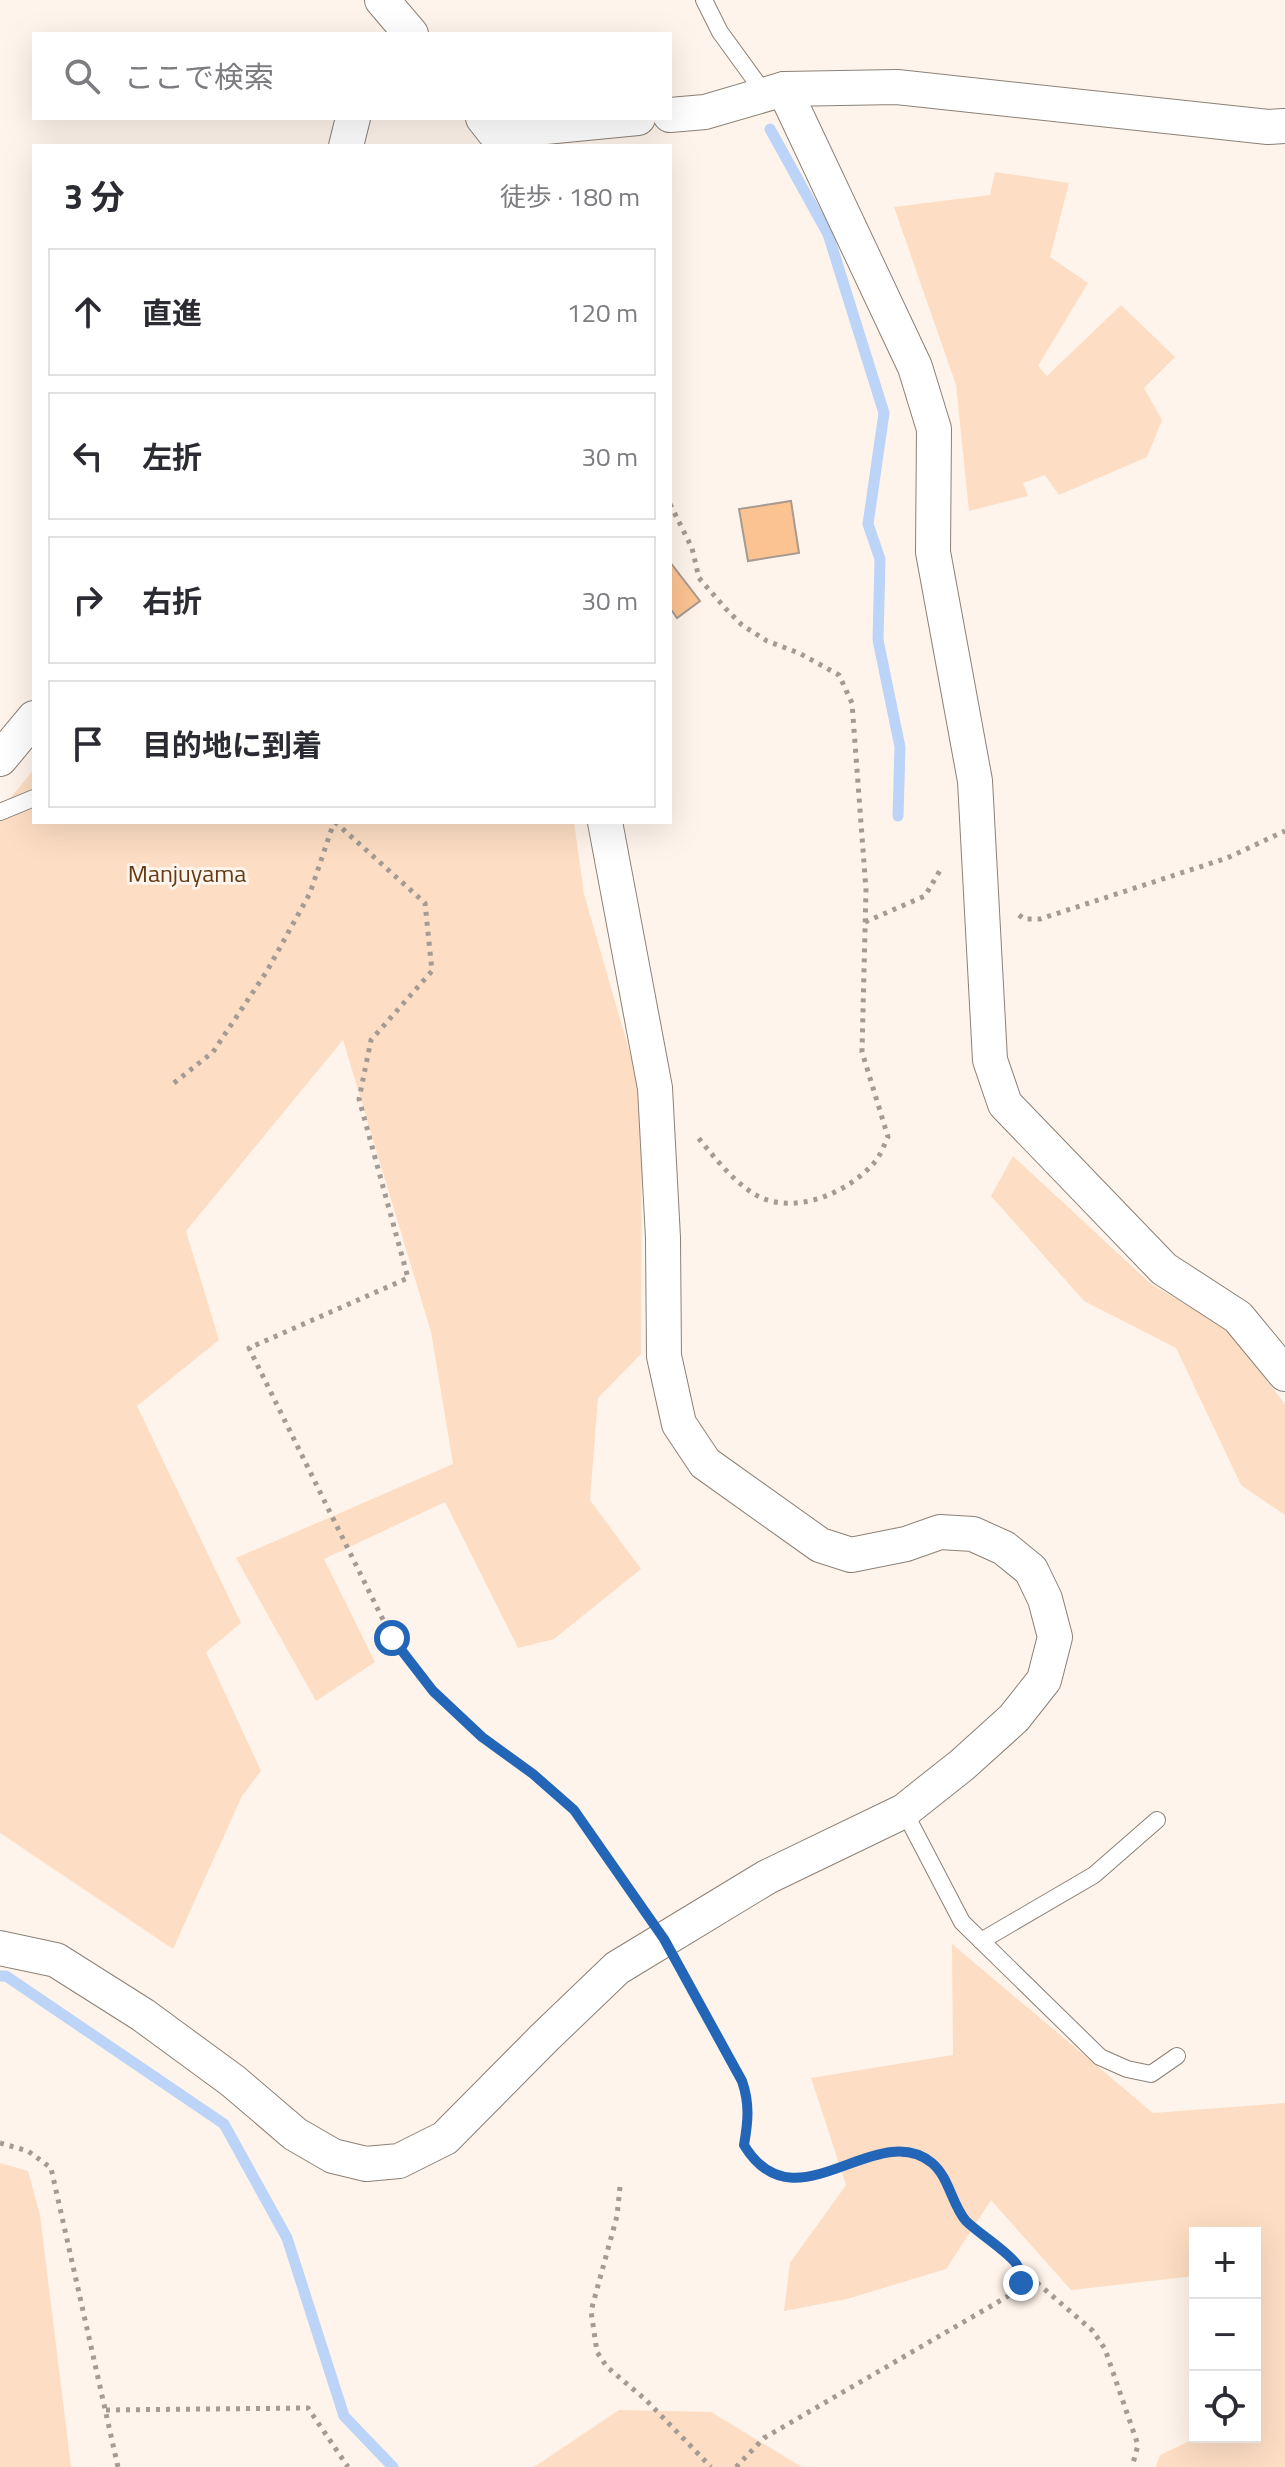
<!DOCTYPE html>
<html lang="ja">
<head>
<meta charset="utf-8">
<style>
	body { margin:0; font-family:"Titillium Web","Noto Sans JP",sans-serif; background:#f2f2f3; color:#2b2b33 }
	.controls { position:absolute; right:24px; bottom:24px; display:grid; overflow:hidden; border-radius:0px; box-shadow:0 8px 32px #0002 }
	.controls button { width:72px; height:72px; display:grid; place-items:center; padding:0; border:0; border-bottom:2px solid #e1e1e2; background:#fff; color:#2b2b33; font:40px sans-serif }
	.stop { position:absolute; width:24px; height:24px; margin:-18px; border:6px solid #2366b7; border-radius:50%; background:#fff }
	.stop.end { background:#2366b7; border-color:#fff; box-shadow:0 2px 8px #0008 }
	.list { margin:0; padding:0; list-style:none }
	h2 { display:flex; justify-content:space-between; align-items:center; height:104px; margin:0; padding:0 32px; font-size:34px }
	h2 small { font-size:26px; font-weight:400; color:#7c7c81 }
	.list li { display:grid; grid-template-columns:52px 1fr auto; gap:24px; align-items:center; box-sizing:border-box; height:128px; margin:0 16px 16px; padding:0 16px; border:2px solid #e1e1e2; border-radius:0px }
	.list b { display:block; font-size:30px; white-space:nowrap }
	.list em { font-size:26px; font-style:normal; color:#7c7c81 }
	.icon { flex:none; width:44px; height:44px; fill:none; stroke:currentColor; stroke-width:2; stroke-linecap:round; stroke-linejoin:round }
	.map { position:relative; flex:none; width:1285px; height:2467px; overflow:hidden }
	.search { position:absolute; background:#fff; box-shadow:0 8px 32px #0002; left:32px; top:32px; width:640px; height:88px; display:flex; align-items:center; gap:20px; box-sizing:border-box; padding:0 28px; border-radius:0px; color:#7c7c81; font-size:30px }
	.panel { position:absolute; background:#fff; box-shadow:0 8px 32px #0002; left:32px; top:144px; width:640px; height:680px; border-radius:0px }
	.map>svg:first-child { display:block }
</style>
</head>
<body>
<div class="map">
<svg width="1285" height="2467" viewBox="0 0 1285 2467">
	<rect width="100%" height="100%" fill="#fff4eb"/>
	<g fill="#fddec4">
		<polygon points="995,172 1069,183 1050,257 1088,283 1038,366 1047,376 1121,305 1175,357 1144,388 1162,420 1147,457 1059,495 1045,475 1023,483 1028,496 969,511 956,385 894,207 990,195"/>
		<polygon points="34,769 34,822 574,822 584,894 642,1095 641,1354 598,1398 590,1500 641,1569 554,1639 518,1648 445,1502 324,1559 375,1662 316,1701 236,1558 453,1464 431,1332 343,1040 186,1231 219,1340 137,1406 241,1623 206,1652 261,1771 242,1796 173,1949 0,1833 0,811"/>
		<polygon points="1013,1156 1151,1284 1224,1327 1285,1404 1285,1515 1241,1485 1176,1348 1084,1301 991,1196"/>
		<polygon points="952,1944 1153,2113 1285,2103 1285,2467 1156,2467 1160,2455 1198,2437 1255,2437 1255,2233 1195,2233 1195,2276 1071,2290 991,2200 946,2269 847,2299 784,2311 790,2263 846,2185 811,2078 953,2055"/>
		<polygon points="0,2163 28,2171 40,2215 71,2467 0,2467"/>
		<polygon points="619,2410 711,2412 802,2467 534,2467"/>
	</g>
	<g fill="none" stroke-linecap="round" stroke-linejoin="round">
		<g stroke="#bbd4f7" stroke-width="11">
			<polyline points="770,129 828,234 884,413 868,524 880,559 878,640 900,747 898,816"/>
			<polyline points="0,1976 6,1976 224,2124 287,2238 344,2416 393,2467"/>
		</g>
	</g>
	<g fill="#fcc392" stroke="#a79a90" stroke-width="2">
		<polygon points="791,501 799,553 748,561 739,509"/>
		<polygon points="670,562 700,601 677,618 670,608"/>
	</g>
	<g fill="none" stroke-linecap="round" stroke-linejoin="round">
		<g stroke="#8c8076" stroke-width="18">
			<g id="lane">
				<polyline points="704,0 720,32 765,94"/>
				<polyline points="0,812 34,798"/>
				<polyline points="904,1811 962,1922 1100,2057 1127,2069 1151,2074 1177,2056"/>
				<polyline points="981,1941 1094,1875 1157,1820"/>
			</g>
		</g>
		<g stroke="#8c8076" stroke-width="36">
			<g id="street">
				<polyline points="382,0 411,34"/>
				<polyline points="784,89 915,367 934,429 933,552 975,781 990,1060 1005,1104 1164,1269 1238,1317 1285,1374"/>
				<polyline points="670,115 705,112 784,89 897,87 1268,127 1285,126"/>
				<polyline points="483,118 494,132 638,118"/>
				<polyline points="346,146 353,118"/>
				<polyline points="0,759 34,718"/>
				<polyline points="0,1948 56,1960 143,2015 233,2081 295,2134 333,2156 366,2164 399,2161 445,2138 544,2038 617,1968 767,1877 904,1811 962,1765 1014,1718 1044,1680 1055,1637 1045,1599 1031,1570 1004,1548 973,1534 940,1532 906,1544 851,1555 820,1545 705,1463 679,1424 664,1356 663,1238 655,1088 605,822"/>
			</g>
		</g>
		<g stroke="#a39b94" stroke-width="5" stroke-dasharray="4 6" stroke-linecap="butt">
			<path d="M670,504L692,548L699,578L726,609L742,625L767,641L799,653L839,675L852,703L866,890L862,1052L888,1137C884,1145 880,1157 873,1164C845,1195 789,1218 751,1192C729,1177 712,1154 695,1134"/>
			<polyline points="335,822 425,903 432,971 371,1040 359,1099 408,1278 249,1348 392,1638 433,1691 482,1737 533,1774 574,1810 644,1910"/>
			<polyline points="1019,915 1024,919 1040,919 1227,858 1285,831"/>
			<polyline points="865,922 925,896 942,867"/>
			<polyline points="174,1083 213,1052 267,971 310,893 334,822"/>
			<path d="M681,1969L742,2081C749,2103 748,2122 744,2145C776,2198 824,2174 871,2158C884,2154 901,2149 914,2153C945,2163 950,2202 970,2225L1093,2331L1105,2349L1138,2445L1132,2467"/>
			<polyline points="0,2143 28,2151 51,2168 118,2467"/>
			<polyline points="620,2187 617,2216 591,2311 597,2352 607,2367 646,2400 711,2467"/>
			<polyline points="106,2410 308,2408 348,2467"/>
			<polyline points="736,2467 764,2438 1010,2295 1021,2283 1017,2266"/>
		</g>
		<use href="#lane" stroke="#fff" stroke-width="16"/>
		<use href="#street" stroke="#fff" stroke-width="34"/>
	</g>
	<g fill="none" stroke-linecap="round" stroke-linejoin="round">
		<path stroke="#2366b7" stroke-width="10" d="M392,1638L433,1691L482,1737L533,1774L574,1810L664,1939L742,2081C750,2104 748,2122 744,2145C795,2230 876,2117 932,2163C949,2177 952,2205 966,2221C978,2233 1010,2253 1017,2265C1020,2269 1020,2278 1021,2283"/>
	</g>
	<g text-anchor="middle" stroke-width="6" stroke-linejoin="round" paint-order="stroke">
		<g font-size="24" fill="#613c17" stroke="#fff4eb">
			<text x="187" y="882">Manjuyama</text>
		</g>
	</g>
</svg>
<div class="controls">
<button>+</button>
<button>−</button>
<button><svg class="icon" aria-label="locate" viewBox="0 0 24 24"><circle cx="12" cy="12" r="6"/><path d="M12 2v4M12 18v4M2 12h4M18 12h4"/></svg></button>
</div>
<div class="stop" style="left:392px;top:1638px"></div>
<div class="stop end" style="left:1021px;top:2283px"></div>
<div class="search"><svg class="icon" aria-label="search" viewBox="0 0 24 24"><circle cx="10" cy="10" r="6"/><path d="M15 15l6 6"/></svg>ここで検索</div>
<section class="panel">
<h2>3 分<small>徒歩 · 180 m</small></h2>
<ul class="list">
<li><svg class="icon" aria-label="ahead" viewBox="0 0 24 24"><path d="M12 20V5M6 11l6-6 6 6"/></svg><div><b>直進</b></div><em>120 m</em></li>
<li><svg class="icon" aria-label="left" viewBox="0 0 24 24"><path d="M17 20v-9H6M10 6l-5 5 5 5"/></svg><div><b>左折</b></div><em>30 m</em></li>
<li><svg class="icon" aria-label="right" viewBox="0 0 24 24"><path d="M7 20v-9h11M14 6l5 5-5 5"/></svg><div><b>右折</b></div><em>30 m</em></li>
<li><svg class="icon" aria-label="arrive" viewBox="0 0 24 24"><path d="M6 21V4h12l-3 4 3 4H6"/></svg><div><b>目的地に到着</b></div></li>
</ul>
</section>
</div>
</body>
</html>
